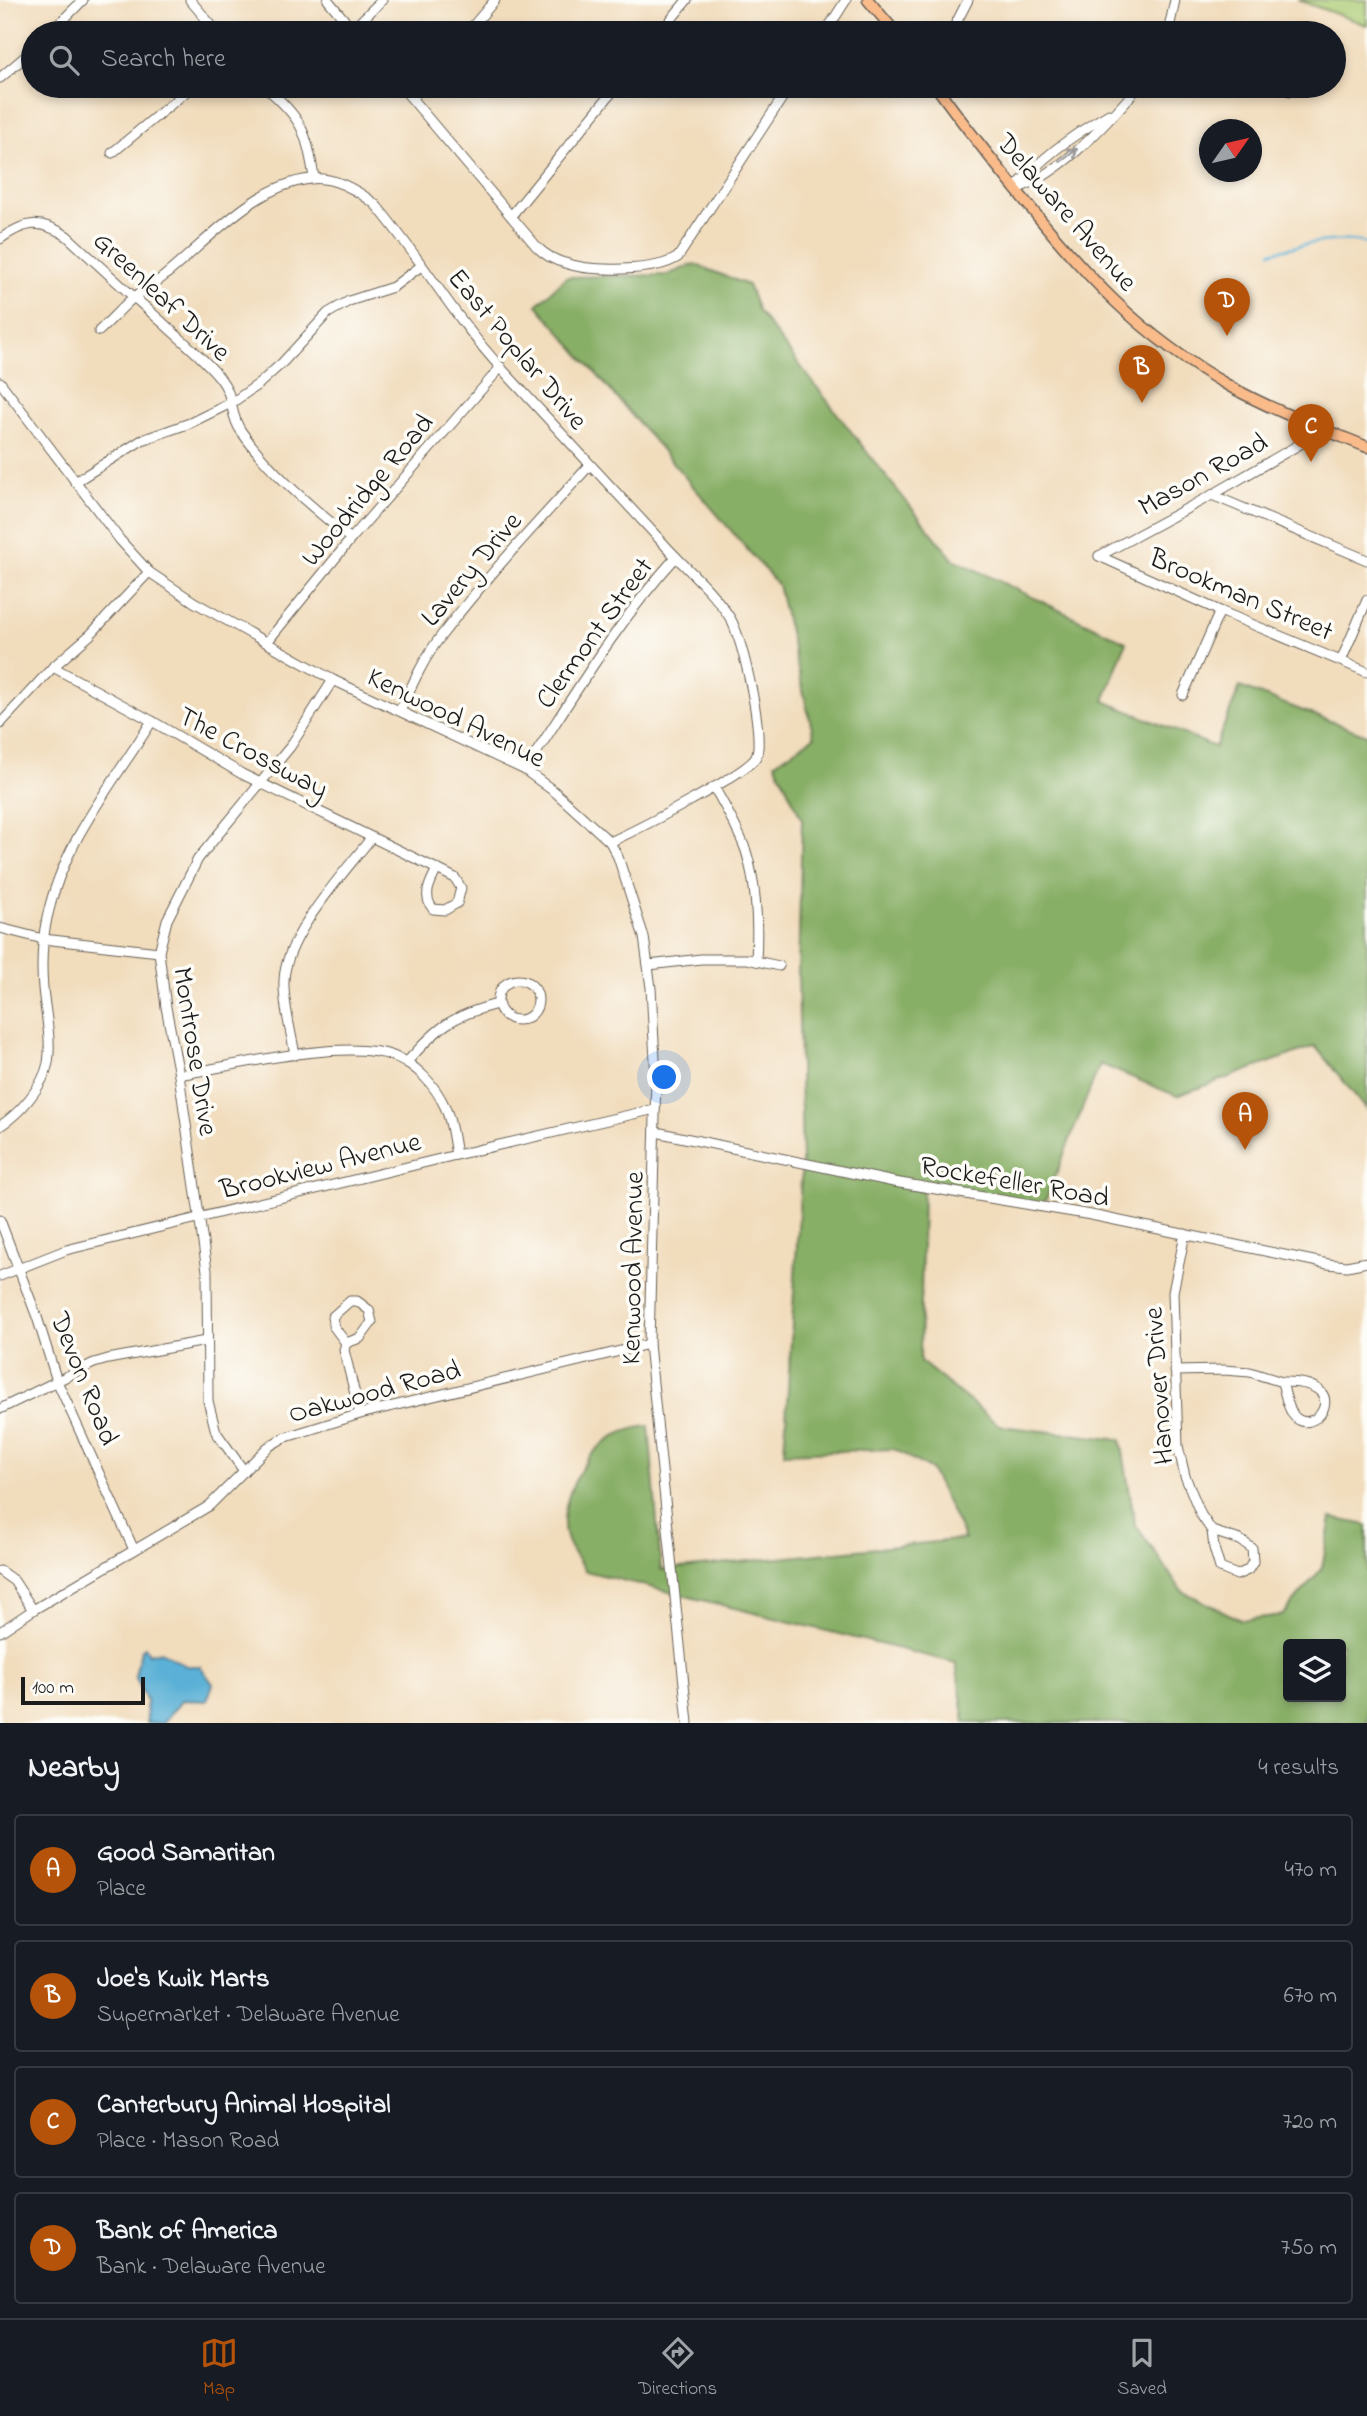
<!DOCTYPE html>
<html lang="en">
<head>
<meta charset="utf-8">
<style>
	body { margin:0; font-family:"Indie Flower",sans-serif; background:#242831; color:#f1f3f6 }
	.controls { position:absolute; right:21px; bottom:21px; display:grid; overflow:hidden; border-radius:7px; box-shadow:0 4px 10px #0003 }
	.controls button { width:63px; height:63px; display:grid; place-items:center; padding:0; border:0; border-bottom:2px solid #363941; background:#171b24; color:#f1f3f6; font:35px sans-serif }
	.compass { position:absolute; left:1199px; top:119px; width:63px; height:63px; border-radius:50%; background:#171b24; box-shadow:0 4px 10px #0003; rotate:56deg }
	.scale { position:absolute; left:21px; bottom:18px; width:124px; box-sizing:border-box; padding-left:7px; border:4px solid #1c1c1c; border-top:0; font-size:19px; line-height:24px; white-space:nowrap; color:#1c1c1c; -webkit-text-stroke:5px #fdfcf7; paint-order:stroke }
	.you { position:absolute; left:665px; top:1078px; width:24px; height:24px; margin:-18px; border:5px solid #fff; border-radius:50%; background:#1a73e8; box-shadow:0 0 0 10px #1a73e833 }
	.badge { display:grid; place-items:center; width:46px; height:46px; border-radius:50%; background:#b45309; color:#fff; font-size:23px; font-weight:700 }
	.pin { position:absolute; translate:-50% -58px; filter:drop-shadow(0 2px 4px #0008) }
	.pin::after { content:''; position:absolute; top:37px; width:24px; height:21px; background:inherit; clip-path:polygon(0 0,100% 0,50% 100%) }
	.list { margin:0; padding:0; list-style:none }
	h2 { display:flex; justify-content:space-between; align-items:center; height:91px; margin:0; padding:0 28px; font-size:30px }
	h2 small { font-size:23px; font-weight:400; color:#9ea1a6 }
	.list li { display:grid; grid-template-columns:46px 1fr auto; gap:21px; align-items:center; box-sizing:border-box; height:112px; margin:0 14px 14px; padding:0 14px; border:2px solid #363941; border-radius:7px }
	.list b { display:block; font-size:26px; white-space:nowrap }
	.list p { margin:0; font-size:23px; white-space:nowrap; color:#9ea1a6 }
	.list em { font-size:23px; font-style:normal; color:#9ea1a6 }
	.icon { flex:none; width:38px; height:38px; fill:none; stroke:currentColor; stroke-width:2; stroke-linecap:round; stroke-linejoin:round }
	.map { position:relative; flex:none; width:1367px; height:1723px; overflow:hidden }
	.search { position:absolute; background:#171b24; box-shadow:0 4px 10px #0003; left:21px; right:21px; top:21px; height:77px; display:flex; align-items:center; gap:18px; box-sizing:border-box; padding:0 24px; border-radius:38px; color:#9ea1a6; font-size:26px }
	.sheet { height:595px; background:#171b24 }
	nav { display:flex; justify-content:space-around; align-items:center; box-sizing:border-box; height:98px; border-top:2px solid #363941; background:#171b24; font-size:19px; color:#9ea1a6 }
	nav a { display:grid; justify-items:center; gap:4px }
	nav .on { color:#b45309 }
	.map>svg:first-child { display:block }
</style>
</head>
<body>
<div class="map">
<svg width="1367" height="1723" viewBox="0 0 1367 1723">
	<rect width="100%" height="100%" fill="#fdfcf7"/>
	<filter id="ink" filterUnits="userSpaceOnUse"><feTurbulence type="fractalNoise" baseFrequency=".0143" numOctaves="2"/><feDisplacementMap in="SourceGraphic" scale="14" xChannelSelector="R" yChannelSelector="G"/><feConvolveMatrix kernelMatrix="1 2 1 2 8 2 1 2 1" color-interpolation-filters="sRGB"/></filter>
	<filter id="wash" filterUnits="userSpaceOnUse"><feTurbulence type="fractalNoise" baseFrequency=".00686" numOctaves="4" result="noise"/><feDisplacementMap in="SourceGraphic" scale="28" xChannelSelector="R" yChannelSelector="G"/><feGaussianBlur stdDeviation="1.57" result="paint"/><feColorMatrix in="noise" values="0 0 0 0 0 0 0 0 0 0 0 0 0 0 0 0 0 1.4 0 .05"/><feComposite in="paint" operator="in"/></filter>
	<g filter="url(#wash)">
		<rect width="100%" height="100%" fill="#f1dcbc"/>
		<polygon fill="#abcb74" stroke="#647448" stroke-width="2" points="1298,0 1367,0 1367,25"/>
		<path fill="#88af66" stroke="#526641" stroke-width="2" fill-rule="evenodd" d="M694,264L748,285L758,311L877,465L953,559L1126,642L1104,701L1215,747L1240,687L1367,735V1110L1315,1046L1177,1096L1100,1064L1043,1207L923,1187L920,1361L1000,1426L1121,1440L1135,1524L1182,1591L1241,1620L1283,1615L1322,1568L1331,1518L1367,1525V1723H965L956,1663L585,1571C579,1561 569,1549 566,1538C557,1508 580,1462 603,1444C616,1433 632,1428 649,1426L661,1570L965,1539L931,1470L894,1449L784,1453L802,1163L798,972L802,819L775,763L814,737L778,585L537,305L566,277L667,275ZM1288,1644H1341V1697H1288Z"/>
		<polygon fill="#5ab0d6" stroke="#3b6679" stroke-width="2" points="145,1647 149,1654 161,1651 186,1666 200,1666 213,1684 207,1701 182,1700 163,1723 147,1723 146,1700 135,1676 141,1650"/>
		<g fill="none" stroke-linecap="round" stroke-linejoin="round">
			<path stroke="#5ab0d6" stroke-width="2.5" d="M1271,252C1303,245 1334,236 1367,243"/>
		</g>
	</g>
	<g filter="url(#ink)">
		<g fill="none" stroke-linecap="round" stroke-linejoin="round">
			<g stroke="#675f54" stroke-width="11">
				<g id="minor">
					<polyline points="190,0 218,33"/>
					<polyline points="328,0 355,33"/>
					<polyline points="352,30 382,0"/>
					<polyline points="50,33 83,0"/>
					<polyline points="467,33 495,0"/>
					<polyline points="660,33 687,0"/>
					<polyline points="825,33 846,0"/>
					<polyline points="951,33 968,0"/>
					<polyline points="1168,33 1175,0"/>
					<polyline points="0,78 33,50"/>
					<path d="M264,86C301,117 307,131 314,178"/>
					<path d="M401,86L537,247C545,255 553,260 565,263C590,272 656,272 678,257L790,86"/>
					<polyline points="1276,86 1290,91 1310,90"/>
					<polyline points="412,98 422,86"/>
					<polyline points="112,153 193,86"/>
					<path d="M1016,187C1041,158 1076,133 1109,114"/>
					<path d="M1015,189C1060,176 1109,121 1139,86"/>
					<polyline points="511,216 617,86"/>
					<path d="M0,239C26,221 40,219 67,236C98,265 130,294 162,322C181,340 203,357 220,378C235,397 229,414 241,431C270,473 312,507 351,539"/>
					<path d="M99,331C111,320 122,307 134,297C146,289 158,282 169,272C209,239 257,184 311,179C334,176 358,191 375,204C420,257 454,317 501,368C555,426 609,485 663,543C685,568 713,590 730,618C743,638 765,738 756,757C747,774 634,831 610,842"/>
					<polyline points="0,382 120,540 149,572 194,602 333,680 525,770 555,792 610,842 618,857 644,937 651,988 656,1078 649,1344 688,1723"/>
					<polyline points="75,482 142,440 190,423 233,402 260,383 283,362 328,313 349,301 393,287 421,266"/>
					<polyline points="1212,495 1367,560"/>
					<polyline points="1099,556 1220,611 1367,672"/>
					<polyline points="1099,556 1212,495 1326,429"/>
					<polyline points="267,642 351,539 501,367"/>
					<polyline points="1341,661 1367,600"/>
					<polyline points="53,667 152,721 242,774 437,869"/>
					<polyline points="1183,695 1220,611"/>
					<path d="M400,711C412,685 424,658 441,636C487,576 539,521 590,465"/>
					<polyline points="0,724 53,667 90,635 149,572"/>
					<path d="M525,770C573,697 617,622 676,557"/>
					<path d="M714,787C726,808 738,829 746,851C757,886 758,926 756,961"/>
					<path d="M437,869L455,878L461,888L457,903L445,910L433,909C422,896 430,883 437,869Z"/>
					<polyline points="0,928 43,939 159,952"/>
					<polyline points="649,965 701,959 747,959 779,966"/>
					<circle cx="518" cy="1000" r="20"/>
					<path d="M295,1055C291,1031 283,1004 284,980C286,934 343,875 371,838"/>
					<path d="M407,1062C438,1027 451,1016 497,1004"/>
					<path d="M179,1075C232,1066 345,1038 393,1056C416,1064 435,1085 445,1107C452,1122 453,1139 456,1155"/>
					<path d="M0,1126C20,1113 43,1087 48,1063C52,1039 45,1012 43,988C41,965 42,941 47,918C63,842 112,785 152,721"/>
					<polyline points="656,1132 894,1182 1091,1215 1328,1264 1347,1266 1367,1262"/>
					<polyline points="0,1220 37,1317 57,1381 134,1550"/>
					<polyline points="1185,1234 1173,1292 1178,1446 1185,1476 1201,1515 1212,1531"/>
					<polyline points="0,1276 66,1250 456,1155 655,1109"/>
					<polygon points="350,1301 357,1301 369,1310 372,1322 360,1338 346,1343 334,1327 332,1317"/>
					<polyline points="346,1343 344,1350 360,1414"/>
					<polyline points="1175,1371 1224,1370 1250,1372 1282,1382"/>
					<path d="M1282,1382C1354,1380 1318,1436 1296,1418C1288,1411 1285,1393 1282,1382Z"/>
					<polyline points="0,1409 94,1363 108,1359 206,1341"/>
					<polyline points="244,1471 216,1432 208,1401 207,1271 179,1075 166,1007 159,952 167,920 198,859 290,747 333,680"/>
					<polygon points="1212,1531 1240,1540 1252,1548 1253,1562 1248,1570 1237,1575 1220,1568 1214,1548"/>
					<polyline points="0,1571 14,1581 33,1610"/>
					<polyline points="0,1632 33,1610 209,1506 268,1447 283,1438 360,1414 649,1344"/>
				</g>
			</g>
			<g stroke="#675f54" stroke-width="13">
				<g id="major">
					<polyline points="868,0 896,33"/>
					<path d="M936,86C961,122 989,156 1017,191C1082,272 1138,335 1231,387C1274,411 1321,428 1367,447"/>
				</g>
			</g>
			<use href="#minor" stroke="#fff" stroke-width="9"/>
			<use href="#major" stroke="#fabb8b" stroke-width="10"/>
		</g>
		<defs><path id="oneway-shaft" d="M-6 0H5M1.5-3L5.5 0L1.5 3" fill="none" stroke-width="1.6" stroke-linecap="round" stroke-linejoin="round" transform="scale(1.75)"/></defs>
		<use stroke="#999" href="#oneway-shaft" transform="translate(1069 155) rotate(-38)"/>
	</g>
	<g text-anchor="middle" stroke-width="7" stroke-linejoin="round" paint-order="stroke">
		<g font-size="28" fill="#1c1c1c" stroke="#fdfcf7">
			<text transform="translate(1068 211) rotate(49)" y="10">Delaware Avenue</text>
			<text transform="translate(163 295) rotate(43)" y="10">Greenleaf Drive</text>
			<text transform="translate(519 348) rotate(50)" y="10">East Poplar Drive</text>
			<text transform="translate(1202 473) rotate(-29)" y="10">Mason Road</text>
			<text transform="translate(366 489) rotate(-50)" y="10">Woodridge Road</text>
			<text transform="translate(470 568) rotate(-50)" y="10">Lavery Drive</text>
			<text transform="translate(1242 593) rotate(23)" y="10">Brookman Street</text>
			<text transform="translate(593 632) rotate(-54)" y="10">Clermont Street</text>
			<text transform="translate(457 716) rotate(26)" y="10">Kenwood Avenue</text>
			<text transform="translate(254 751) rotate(28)" y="10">The Crossway</text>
			<text transform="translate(197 1051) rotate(81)" y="10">Montrose Drive</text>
			<text transform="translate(320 1164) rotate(-14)" y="10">Brookview Avenue</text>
			<text transform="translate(1015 1180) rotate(10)" y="10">Rockefeller Road</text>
			<text transform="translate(631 1268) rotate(-89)" y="10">Kenwood Avenue</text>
			<text transform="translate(86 1378) rotate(68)" y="10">Devon Road</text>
			<text transform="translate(1157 1386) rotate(-94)" y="10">Hanover Drive</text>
			<text transform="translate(374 1390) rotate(-15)" y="10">Oakwood Road</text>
		</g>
	</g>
</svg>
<div class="controls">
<button><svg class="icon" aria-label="layers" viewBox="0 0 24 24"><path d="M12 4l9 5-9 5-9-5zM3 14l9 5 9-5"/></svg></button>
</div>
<svg class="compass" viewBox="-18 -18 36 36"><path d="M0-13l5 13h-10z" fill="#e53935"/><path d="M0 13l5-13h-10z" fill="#9ea1a6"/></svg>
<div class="scale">100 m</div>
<div class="you"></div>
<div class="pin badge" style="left:1245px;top:1150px">A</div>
<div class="pin badge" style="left:1142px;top:403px">B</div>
<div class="pin badge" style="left:1311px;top:462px">C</div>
<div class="pin badge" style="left:1227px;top:336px">D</div>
<div class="search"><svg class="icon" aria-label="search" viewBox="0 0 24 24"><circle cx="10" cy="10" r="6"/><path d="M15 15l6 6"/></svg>Search here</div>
</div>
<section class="sheet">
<h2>Nearby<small>4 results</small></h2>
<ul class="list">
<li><span class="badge">A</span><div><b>Good Samaritan</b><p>Place</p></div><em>470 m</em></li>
<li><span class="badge">B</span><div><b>Joe's Kwik Marts</b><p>Supermarket · Delaware Avenue</p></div><em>670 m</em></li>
<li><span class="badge">C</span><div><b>Canterbury Animal Hospital</b><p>Place · Mason Road</p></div><em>720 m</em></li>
<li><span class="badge">D</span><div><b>Bank of America</b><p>Bank · Delaware Avenue</p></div><em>750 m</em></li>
</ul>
</section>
<nav>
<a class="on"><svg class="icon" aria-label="map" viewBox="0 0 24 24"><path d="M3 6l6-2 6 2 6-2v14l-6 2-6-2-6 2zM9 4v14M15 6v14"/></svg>Map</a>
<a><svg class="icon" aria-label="directions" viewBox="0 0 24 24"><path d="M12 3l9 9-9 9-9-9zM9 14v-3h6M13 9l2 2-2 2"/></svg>Directions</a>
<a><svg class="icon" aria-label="saved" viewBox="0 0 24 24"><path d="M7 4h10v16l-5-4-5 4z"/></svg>Saved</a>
</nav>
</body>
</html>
